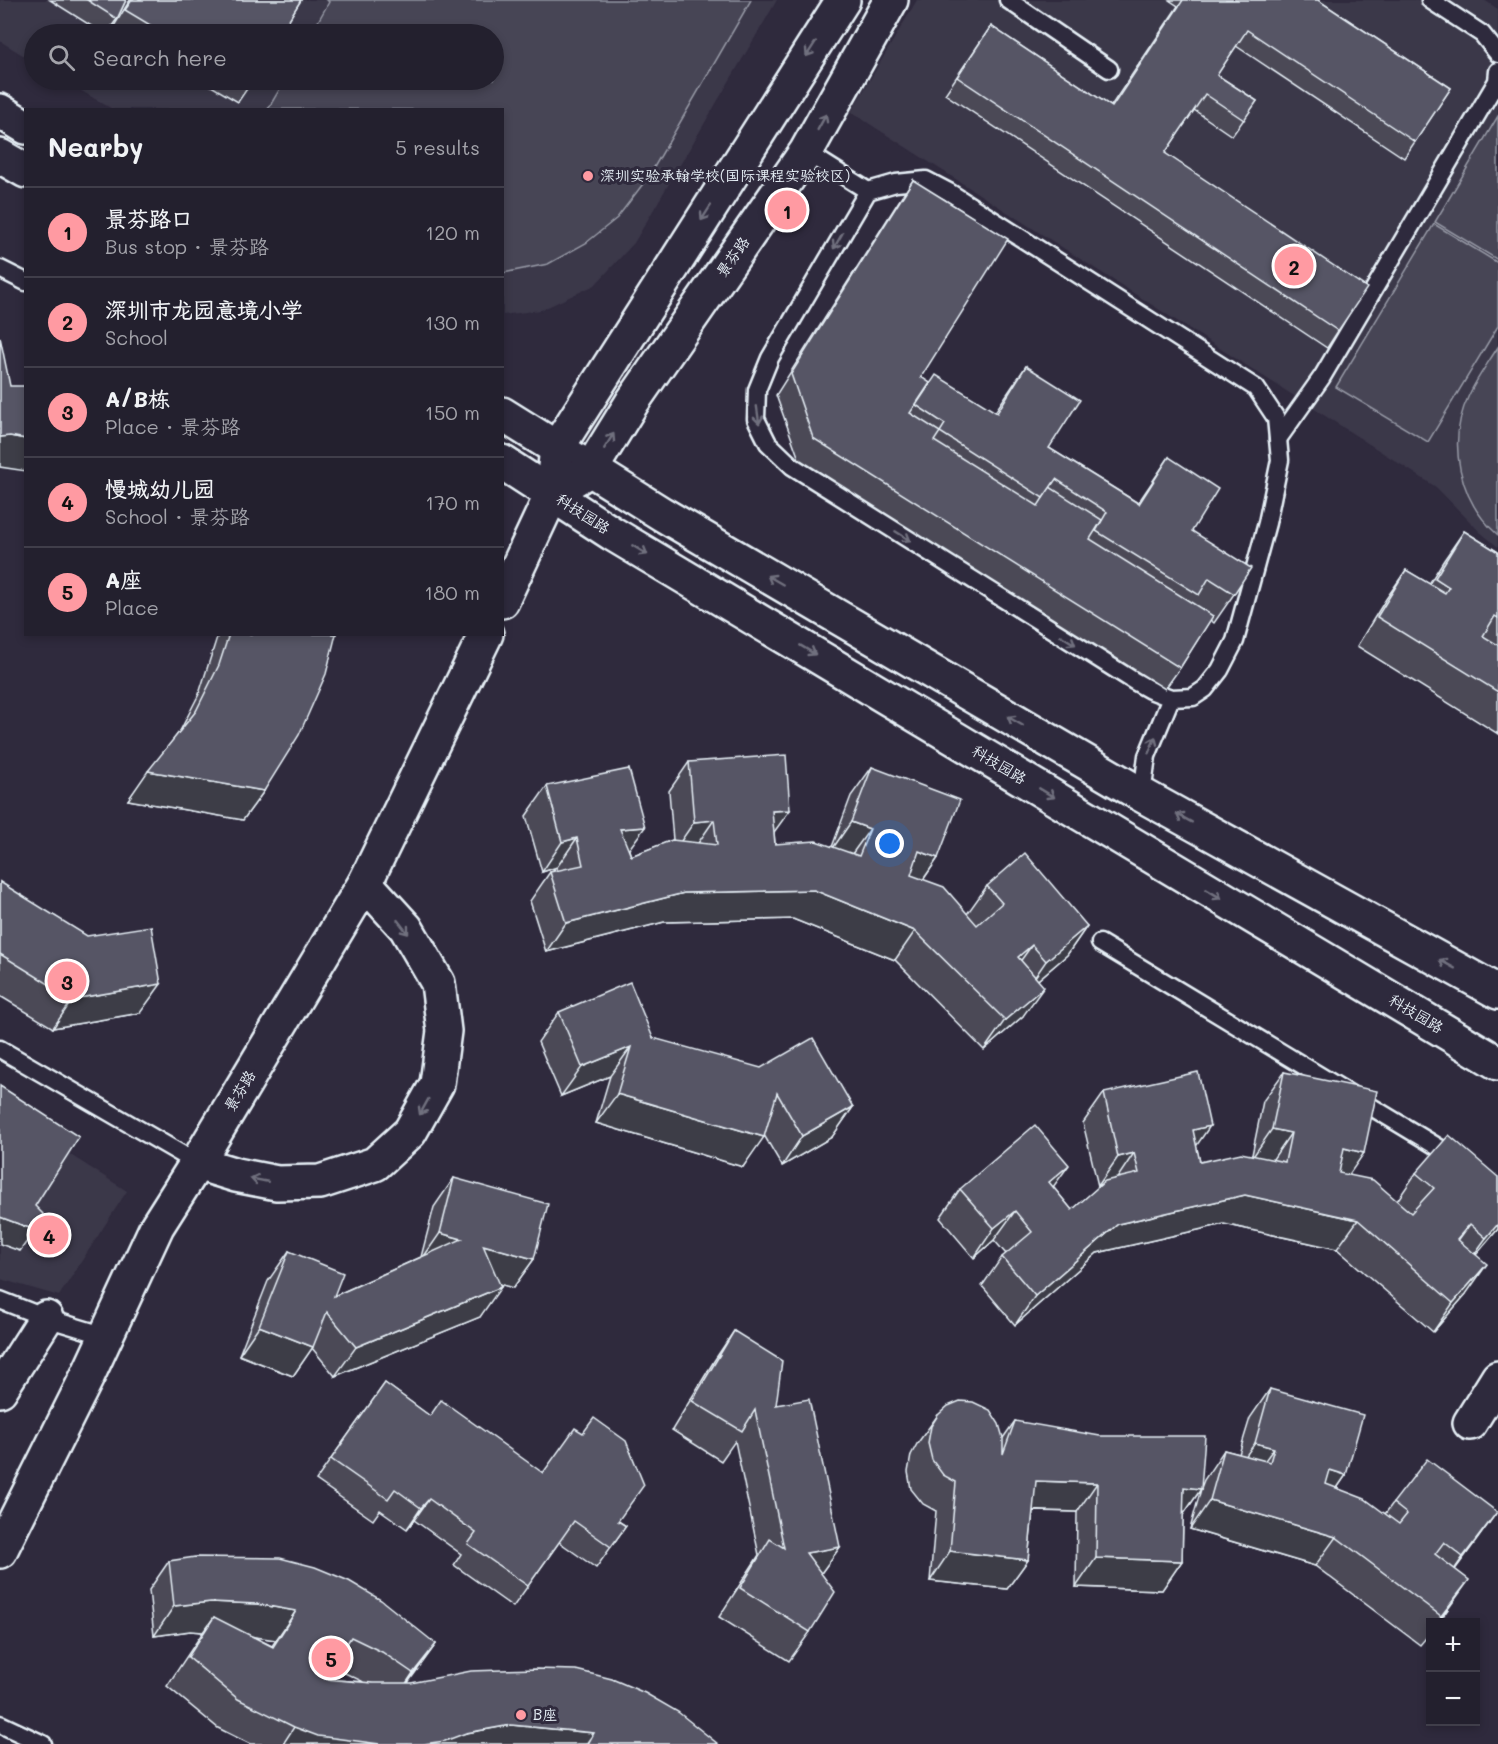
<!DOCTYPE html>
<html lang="en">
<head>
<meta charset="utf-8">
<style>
	body { margin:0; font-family:Mali,"LXGW WenKai TC",sans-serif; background:#2f2d3a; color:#f1f3f6 }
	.controls { position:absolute; right:18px; bottom:18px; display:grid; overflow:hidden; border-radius:0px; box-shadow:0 3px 9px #0003 }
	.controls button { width:54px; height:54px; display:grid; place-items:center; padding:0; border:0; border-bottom:2px solid #403e4a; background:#23202e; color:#f1f3f6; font:30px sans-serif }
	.you { position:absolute; left:890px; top:844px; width:21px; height:21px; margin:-15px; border:4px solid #fff; border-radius:50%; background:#1a73e8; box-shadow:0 0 0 9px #1a73e833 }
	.badge { display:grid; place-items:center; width:39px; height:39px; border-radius:50%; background:#ff9aa2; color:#111; font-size:20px; font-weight:700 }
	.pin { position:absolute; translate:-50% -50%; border:3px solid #fff; box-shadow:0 2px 6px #0006 }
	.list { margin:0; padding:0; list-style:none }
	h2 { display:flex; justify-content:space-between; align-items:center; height:78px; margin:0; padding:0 24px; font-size:26px }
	h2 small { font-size:20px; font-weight:400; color:#a3a3aa }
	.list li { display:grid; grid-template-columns:39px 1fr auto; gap:18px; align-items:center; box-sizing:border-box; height:90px; padding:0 24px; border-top:2px solid #403e4a }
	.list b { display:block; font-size:22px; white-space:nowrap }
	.list p { margin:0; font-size:20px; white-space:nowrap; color:#a3a3aa }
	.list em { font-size:20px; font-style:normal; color:#a3a3aa }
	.icon { flex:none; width:33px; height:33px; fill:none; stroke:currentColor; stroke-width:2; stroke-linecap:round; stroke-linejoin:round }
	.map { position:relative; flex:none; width:1498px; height:1744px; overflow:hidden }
	.search { position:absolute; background:#23202e; box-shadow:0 3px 9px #0003; left:24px; top:24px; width:480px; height:66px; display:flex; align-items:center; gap:15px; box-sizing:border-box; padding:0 21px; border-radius:33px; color:#a3a3aa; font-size:22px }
	.panel { position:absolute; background:#23202e; box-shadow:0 3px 9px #0003; left:24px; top:108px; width:480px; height:528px; border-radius:0px }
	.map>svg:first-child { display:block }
</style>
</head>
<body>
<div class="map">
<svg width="1498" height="1744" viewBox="0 0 1498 1744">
	<rect width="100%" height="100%" fill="#2f2a3d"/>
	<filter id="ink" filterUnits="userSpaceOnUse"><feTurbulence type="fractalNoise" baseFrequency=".0167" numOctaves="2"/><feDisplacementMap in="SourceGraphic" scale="12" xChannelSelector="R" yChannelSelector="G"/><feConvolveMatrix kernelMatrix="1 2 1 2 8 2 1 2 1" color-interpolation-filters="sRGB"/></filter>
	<g filter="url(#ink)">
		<g fill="#3b3749">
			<polygon points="0,0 777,0 634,243 595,285 541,310 503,315 502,110 112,109 63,80 494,80 494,34 34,34 34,62 0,41"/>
			<polygon points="917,0 1484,0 1498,9 1498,547 1480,532 1436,487 851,112"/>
			<polygon points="0,1110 127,1191 59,1296 0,1279"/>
		</g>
		<g fill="#464455" stroke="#979aa6" stroke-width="1.5">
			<polygon points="327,0 751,0 649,176 617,218 586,243 548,264 503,273 502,110 268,109 285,80 494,80 494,34 311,34 329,2"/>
			<polygon points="1498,116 1498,260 1435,222"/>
			<polygon points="1434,224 1498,263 1498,326 1428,442 1336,387"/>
			<path d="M1498,347V535C1459,501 1446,442 1469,395C1477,378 1488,363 1498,347Z"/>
		</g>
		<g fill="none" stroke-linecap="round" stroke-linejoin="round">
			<g stroke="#e8f1f8" stroke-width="21">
				<g id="lane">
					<polyline points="1008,0 1109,69"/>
					<polyline points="1430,0 1482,34 1498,54"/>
					<polyline points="806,152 868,191 896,183 926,180 949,192 1256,388 1276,418 1280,460 1267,523 1235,641 1220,670 1205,689 1193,697 1171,698 1150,690 1134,681 792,466 768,443 756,419 757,390 770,358 868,191"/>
					<polyline points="0,269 26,282"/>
					<polyline points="1278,439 1322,377 1497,81 1498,71"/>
					<polyline points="1142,795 1147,756 1171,698"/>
					<polyline points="1100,943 1456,1158"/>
					<polyline points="0,1049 197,1163"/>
					<polyline points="0,1300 46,1318 106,1336"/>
					<polyline points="0,1724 43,1744"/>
				</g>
			</g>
			<g stroke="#e8f1f8" stroke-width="38">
				<g id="street">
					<polyline points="197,1163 236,1175 277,1183 320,1182 375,1164 410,1132 437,1084 444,1031 438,983 406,928 365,883"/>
					<polyline points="0,1390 46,1318"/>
					<polyline points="1470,1423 1498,1378"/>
				</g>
			</g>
			<g stroke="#e8f1f8" stroke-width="38">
				<g id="secondary">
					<polyline points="0,111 26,127"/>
					<polyline points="0,156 26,171"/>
					<polyline points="502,414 662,514 1142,795 1498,992"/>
					<polyline points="502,462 613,534 1498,1063"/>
					<polyline points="573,480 591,469 633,401 806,152 891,0"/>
					<polyline points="502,601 552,494 557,448 843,0"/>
					<polyline points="0,1551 88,1375 157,1226 197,1163 365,883 486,634"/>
				</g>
			</g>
			<use href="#lane" stroke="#2f2a3d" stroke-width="16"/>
			<use href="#street" stroke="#2f2a3d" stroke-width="33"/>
			<use href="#secondary" stroke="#2f2a3d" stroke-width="33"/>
		</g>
		<g fill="#4b4957" stroke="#e8f1f8" stroke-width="1.5" fill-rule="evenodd">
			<polygon points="50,0 126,0 117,19 106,34 104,34"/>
			<polygon points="130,0 301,0 280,34 127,34 114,26"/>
			<polygon points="1169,0 1318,0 1451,88 1404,158 1236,46 1217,75 1257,101 1232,136 1194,110 1165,153 1338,331 1327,348 945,94 991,26 1111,106 1178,6"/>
			<polygon points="201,80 253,80 238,102"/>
			<polygon points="913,180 921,377 930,383 995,412 1026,366 1049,448 1138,503 1169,457 1192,531 1234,594 1214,623 1210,620 1180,668 1165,689 799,459 776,395 899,201"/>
			<polygon points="1464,531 1498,552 1498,734 1357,646 1386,599 1406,570 1429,584 1444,560"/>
			<polygon points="218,634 336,634 264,791 243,820 128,800 180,731 199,694"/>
			<polygon points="689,762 774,832 775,844 832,847 851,796 872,767 938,858 923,880 967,914 987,886 1087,926 1067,955 1038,980 1023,1016 984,1050 895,960 793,919 664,922 546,952 530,901 550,872 557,870 557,867 542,872 526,816 547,786 629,850 631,856 673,840 669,791"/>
			<polygon points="0,882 140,1013 53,1028 0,996"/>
			<polygon points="559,1012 653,1038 853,1107 832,1137 782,1166 764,1135 743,1167 596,1123 610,1076 561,1096 538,1042"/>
			<polygon points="1284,1072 1349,1175 1397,1201 1416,1173 1498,1177 1498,1229 1476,1255 1466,1294 1433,1332 1337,1249 1224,1224 1097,1253 1015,1325 982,1286 1002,1257 1006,1254 994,1240 974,1258 940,1218 960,1189 1053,1187 1072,1210 1100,1186 1098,1186 1083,1123 1104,1093 1196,1146 1200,1162 1252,1155 1263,1101"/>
			<polygon points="454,1178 534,1259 513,1288 500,1284 480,1317 335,1376 312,1348 293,1376 239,1355 268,1281 289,1251 334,1296 421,1257 434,1207"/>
			<polygon points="734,1331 776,1405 840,1547 821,1573 810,1632 789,1661 719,1617 759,1555 735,1441 721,1461 672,1430 714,1361"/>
			<polygon points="385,1383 430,1416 543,1473 626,1526 596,1568 559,1542 513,1607 454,1565 461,1554 414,1520 407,1529 380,1510 373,1520 316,1480"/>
			<polygon points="1270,1389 1346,1475 1337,1488 1385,1514 1393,1503 1497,1512 1455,1569 1448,1609 1438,1623 1431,1623 1431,1632 1420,1645 1315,1566 1190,1529 1201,1489 1183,1515 1182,1561 1162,1590 1076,1587 1077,1512 1033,1511 1028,1560 1007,1589 930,1581 936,1511 923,1504 911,1489 908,1472 911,1455 917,1444 938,1415 1003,1438 1015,1421 1201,1488 1204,1480 1224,1450 1239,1454 1250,1418"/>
			<path d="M169,1561L436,1644L407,1683L718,1744H250L218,1728L167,1686L203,1632L190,1631L154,1636L149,1590ZM252,1636L276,1640L272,1646ZM332,1667L362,1681L363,1682L325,1679Z"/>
		</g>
		<g fill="#3d3c47" stroke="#e8f1f8" stroke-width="1.5">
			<polygon points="10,436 26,439 26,471 0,467 0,437"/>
			<polygon points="148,771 264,791 243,820 128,800"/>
			<polygon points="790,810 769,839 772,811"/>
			<polygon points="714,820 694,849 674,851 694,822"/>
			<polygon points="851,822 870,829 849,858 831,851"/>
			<polygon points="645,827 624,856 620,829"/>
			<polygon points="577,838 557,867 542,872 562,842"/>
			<polygon points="919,851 938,858 918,887 899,881"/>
			<polygon points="814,890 915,931 895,960 793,919 664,922 546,952 566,923 684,893"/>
			<polygon points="1087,926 1067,955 1026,990 1046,961"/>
			<polygon points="1032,945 1011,974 1018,957"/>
			<polygon points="161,984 140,1013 53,1028 73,999"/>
			<polygon points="1044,987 1023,1016 984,1050 1005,1020"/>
			<polygon points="631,1047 610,1076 561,1096 582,1067"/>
			<polygon points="617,1094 764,1137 743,1167 596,1123"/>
			<polygon points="853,1107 832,1137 782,1166 802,1136"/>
			<polygon points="1210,1126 1190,1155 1193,1130"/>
			<polygon points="1272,1129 1291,1133 1271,1162 1252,1158"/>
			<polygon points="1344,1148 1364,1153 1344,1182 1324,1178"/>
			<polygon points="1134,1153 1114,1183 1098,1186 1118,1157"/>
			<polygon points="1069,1165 1048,1194 1049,1182"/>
			<polygon points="1245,1195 1358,1220 1337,1249 1224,1224 1097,1253 1015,1325 1035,1296 1118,1224"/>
			<polygon points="1015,1211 994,1240 974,1258 994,1228"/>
			<polygon points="0,1217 35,1230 20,1251 0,1244"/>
			<polygon points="1470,1224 1449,1253 1457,1239"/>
			<polygon points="1498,1224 1498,1229 1465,1267 1486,1238"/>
			<polygon points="440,1233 462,1239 420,1262"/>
			<polygon points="483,1245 534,1259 513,1288 463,1274"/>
			<polygon points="1487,1264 1466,1294 1433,1332 1453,1303"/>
			<polygon points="501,1287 480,1317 335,1376 356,1347"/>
			<polygon points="259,1326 313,1347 293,1376 239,1355"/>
			<polygon points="1255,1443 1274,1448 1253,1477 1234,1472"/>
			<polygon points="1330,1470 1346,1475 1326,1504 1309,1499"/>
			<polygon points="1036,1481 1097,1483 1077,1512 1016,1510"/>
			<polygon points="1184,1487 1201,1489 1181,1518"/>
			<polygon points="429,1499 414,1520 407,1529 421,1508"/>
			<polygon points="1210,1500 1336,1537 1315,1566 1190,1529"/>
			<polygon points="1497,1512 1476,1541 1443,1586 1463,1557"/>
			<polygon points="840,1547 819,1576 806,1553"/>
			<polygon points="950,1551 1028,1560 1007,1589 930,1581"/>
			<polygon points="1096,1558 1182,1561 1162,1590 1076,1587"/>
			<polygon points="1469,1580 1448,1609 1438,1623 1436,1623"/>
			<polygon points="211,1602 257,1604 296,1611 276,1640 236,1634 214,1617 203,1632 190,1631 154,1636 174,1606"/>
			<polygon points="436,1644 415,1673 393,1703 413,1673"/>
			<polygon points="511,1725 594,1733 586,1744 406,1744"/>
			<polygon points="294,1727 380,1744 283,1744"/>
		</g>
		<g fill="#575565" stroke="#e8f1f8" stroke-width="1.5">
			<polygon points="87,0 126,0 117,19"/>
			<polygon points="132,0 301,0 280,34 165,34 125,10"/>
			<polygon points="1183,0 1318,0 1451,88 1415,142 1247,30 1217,75 1257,101 1244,120 1205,94 1165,153 1367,288 1338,331 957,77 991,26 1112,107"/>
			<polygon points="238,80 253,80 249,86"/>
			<polygon points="913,180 1008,239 921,377 930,383 910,413 940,432 934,441 1038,506 1050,487 1102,520 1090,539 1213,616 1180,668 813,438 791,374"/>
			<polygon points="0,337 10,386 26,386 26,439 10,436 0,437"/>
			<polygon points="1026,366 1080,400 1049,448 1139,504 1169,457 1218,489 1192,531 1251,568 1234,594 1209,578 1199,595 1096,531 1107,512 1056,479 1043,498 940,432 945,424 916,405 936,375 997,413"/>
			<polygon points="1464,531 1498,552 1498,618 1495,616 1483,636 1498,645 1498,692 1377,617 1406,570 1445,593 1449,587 1435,578"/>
			<polygon points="229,634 336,634 326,674 299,735 264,791 148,771 196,711 219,665"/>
			<polygon points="786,755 790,810 772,811 775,844 816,841 859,856 870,829 851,822 872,767 960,800 938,858 919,851 911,875 944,887 977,925 1002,903 987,886 1025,853 1087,926 1046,961 1032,945 1018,957 1044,987 1005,1020 915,931 814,890 684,893 566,923 550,872 583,865 577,838 562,842 547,786 629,769 645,827 620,829 631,856 672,840 717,845 714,820 694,822 689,762"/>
			<polygon points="0,882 87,936 151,926 161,984 73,999 0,954"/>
			<polygon points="630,982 653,1038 761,1068 813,1038 853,1107 802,1136 777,1093 764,1137 617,1094 631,1047 582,1067 559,1012"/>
			<polygon points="1198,1072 1210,1126 1193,1130 1200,1162 1241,1153 1285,1162 1291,1133 1272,1129 1284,1072 1377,1091 1364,1153 1344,1148 1339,1173 1373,1180 1411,1213 1434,1188 1416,1173 1449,1135 1498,1177 1498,1224 1486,1238 1470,1224 1457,1239 1487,1264 1453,1303 1358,1220 1245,1195 1118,1224 1035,1296 1002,1257 1032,1232 1015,1211 994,1228 960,1189 1035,1125 1069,1165 1049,1182 1072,1210 1105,1181 1139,1173 1134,1153 1118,1157 1104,1093"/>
			<polygon points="0,1086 79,1137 35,1206 43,1214 35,1230 0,1217"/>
			<polygon points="454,1178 548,1204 534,1259 483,1245 501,1287 356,1347 327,1312 313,1347 259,1326 289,1251 343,1273 334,1296 462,1239 440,1233"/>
			<polygon points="734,1331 782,1361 776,1405 809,1399 840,1547 806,1553 835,1592 810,1632 740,1588 770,1539 784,1548 755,1410 742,1431 692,1401"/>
			<polygon points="385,1383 430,1416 441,1400 543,1473 575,1428 583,1433 594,1418 626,1441 644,1485 618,1521 626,1526 611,1547 574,1521 528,1586 468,1544 476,1533 429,1499 421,1508 395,1489 388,1499 331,1459"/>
			<polygon points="1270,1389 1363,1415 1346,1475 1330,1470 1326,1484 1365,1499 1399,1524 1407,1514 1393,1503 1427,1459 1497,1512 1463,1557 1444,1542 1435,1554 1469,1580 1441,1616 1336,1537 1210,1500 1224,1450 1270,1462 1274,1448 1255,1443"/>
			<polygon points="960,1401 973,1402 990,1410 999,1424 1003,1438 1003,1454 1015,1421 1100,1436 1205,1436 1201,1489 1184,1487 1182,1561 1096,1558 1097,1483 1036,1481 1028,1560 950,1551 956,1482 943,1475 932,1460 928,1443 931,1426 938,1415 948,1406"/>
			<polygon points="195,1557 280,1558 315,1567 349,1581 381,1600 436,1644 413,1673 382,1652 351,1637 325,1679 373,1683 411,1683 471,1671 536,1669 576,1670 612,1679 645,1693 678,1712 718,1744 588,1744 594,1733 511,1725 466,1733 445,1741 423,1744 380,1744 318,1736 294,1727 238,1699 188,1657 214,1617 273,1647 296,1611 257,1604 211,1602 174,1606 169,1561"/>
		</g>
		<defs><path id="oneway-shaft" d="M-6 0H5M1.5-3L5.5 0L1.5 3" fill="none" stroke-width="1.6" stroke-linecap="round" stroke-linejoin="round" transform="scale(1.5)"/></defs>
		<g stroke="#70707e">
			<use href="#oneway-shaft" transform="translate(811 49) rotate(123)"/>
			<use href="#oneway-shaft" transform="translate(822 122) rotate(-61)"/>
			<use href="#oneway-shaft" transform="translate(706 213) rotate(123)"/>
			<use href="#oneway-shaft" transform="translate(838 241) rotate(120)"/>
			<use href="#oneway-shaft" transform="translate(758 415) rotate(82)"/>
			<use href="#oneway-shaft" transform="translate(609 441) rotate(-58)"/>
			<use href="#oneway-shaft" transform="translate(903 536) rotate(32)"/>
			<use href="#oneway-shaft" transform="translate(640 550) rotate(31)"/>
			<use href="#oneway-shaft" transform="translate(775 580) rotate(-150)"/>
			<use href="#oneway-shaft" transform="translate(1068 640) rotate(32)"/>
			<use href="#oneway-shaft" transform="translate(808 650) rotate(31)"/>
			<use href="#oneway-shaft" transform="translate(1015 721) rotate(-150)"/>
			<use href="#oneway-shaft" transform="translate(1152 745) rotate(-67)"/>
			<use href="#oneway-shaft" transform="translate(1047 793) rotate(31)"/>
			<use href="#oneway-shaft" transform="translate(1184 818) rotate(-151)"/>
			<use href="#oneway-shaft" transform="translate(1214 894) rotate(31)"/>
			<use href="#oneway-shaft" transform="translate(403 927) rotate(52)"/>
			<use href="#oneway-shaft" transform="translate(1447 964) rotate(-151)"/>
			<use href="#oneway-shaft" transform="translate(424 1107) rotate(119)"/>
			<use href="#oneway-shaft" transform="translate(259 1180) rotate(-169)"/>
		</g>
	</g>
	<g fill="#ff9aa2" stroke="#2f2a3d" stroke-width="2">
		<circle cx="588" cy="176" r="6"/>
		<circle cx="521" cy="1715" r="6"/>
	</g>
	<g text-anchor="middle" stroke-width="6" stroke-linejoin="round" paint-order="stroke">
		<g font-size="15" fill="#e8f1f8" stroke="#2f2a3d" text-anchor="start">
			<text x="600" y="181">深圳实验承翰学校(国际课程实验校区)</text>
			<text x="533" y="1720">B座</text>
		</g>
		<g font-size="15" fill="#e8f1f8" stroke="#2f2a3d">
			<text transform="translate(733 257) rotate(-55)" y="5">景芬路</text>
			<text transform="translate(583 514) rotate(33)" y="5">科技园路</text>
			<text transform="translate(999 765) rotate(31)" y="5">科技园路</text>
			<text transform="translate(1416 1014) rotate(31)" y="5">科技园路</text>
			<text transform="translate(240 1091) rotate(-59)" y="5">景芬路</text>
		</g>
	</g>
</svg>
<div class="controls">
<button>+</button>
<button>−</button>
</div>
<div class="you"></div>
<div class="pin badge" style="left:787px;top:210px">1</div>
<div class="pin badge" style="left:1294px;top:266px">2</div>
<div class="pin badge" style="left:67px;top:981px">3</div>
<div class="pin badge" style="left:49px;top:1235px">4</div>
<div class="pin badge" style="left:331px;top:1658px">5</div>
<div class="search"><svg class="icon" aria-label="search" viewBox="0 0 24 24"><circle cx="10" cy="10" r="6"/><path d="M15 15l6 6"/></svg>Search here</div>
<section class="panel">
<h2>Nearby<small>5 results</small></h2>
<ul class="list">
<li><span class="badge">1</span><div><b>景芬路口</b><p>Bus stop · 景芬路</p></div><em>120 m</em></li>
<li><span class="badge">2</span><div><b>深圳市龙园意境小学</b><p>School</p></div><em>130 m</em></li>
<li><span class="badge">3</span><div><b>A/B栋</b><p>Place · 景芬路</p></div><em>150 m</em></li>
<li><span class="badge">4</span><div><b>慢城幼儿园</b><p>School · 景芬路</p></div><em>170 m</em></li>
<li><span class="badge">5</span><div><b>A座</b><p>Place</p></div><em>180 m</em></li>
</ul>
</section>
</div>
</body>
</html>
